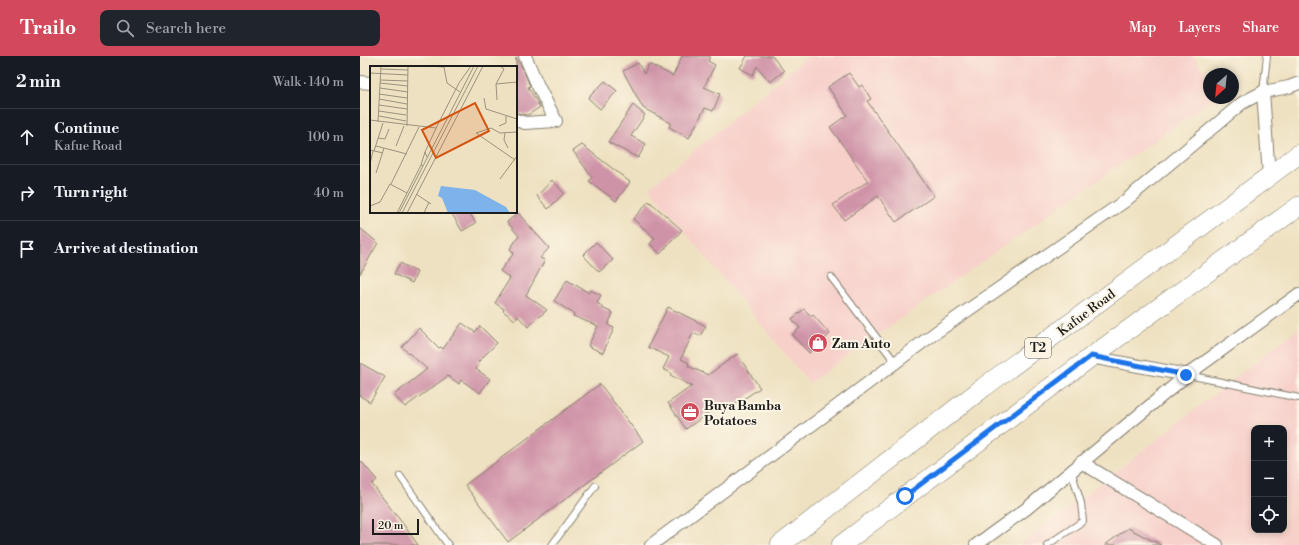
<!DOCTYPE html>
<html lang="en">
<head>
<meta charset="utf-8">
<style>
	body { margin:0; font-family:"Libre Bodoni",serif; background:#20242c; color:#f1f3f6 }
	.controls { position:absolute; right:12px; bottom:12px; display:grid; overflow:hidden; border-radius:8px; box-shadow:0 2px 6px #0003 }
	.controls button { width:36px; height:36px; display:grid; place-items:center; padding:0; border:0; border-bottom:1px solid #363941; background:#171b24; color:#f1f3f6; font:20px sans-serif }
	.compass { position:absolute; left:843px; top:12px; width:36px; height:36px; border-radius:50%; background:#171b24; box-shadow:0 2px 6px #0003; rotate:207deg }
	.scale { position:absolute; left:12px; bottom:10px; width:47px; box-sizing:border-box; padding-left:4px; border:2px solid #1c1c1c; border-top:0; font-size:11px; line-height:14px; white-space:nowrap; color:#1c1c1c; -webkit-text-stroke:3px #fcf5e5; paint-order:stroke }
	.stop { position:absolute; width:12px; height:12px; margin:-9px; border:3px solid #1a73e8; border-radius:50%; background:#fff }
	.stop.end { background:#1a73e8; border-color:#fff; box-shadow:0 1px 4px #0008 }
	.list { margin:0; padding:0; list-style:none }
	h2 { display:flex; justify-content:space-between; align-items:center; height:52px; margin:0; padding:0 16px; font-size:17px }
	h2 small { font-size:13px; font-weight:400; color:#9ea1a6 }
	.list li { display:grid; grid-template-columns:26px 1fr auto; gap:12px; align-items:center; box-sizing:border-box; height:56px; padding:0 16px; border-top:1px solid #363941 }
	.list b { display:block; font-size:15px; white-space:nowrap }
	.list p { margin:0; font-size:13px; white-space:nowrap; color:#9ea1a6 }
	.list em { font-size:13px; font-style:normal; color:#9ea1a6 }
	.icon { flex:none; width:22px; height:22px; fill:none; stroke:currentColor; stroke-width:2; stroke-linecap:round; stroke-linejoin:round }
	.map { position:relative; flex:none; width:939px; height:489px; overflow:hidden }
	header { display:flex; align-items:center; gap:24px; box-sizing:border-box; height:56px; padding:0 20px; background:#d1495b; color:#fff }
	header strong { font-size:19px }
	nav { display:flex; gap:22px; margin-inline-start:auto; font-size:14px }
	.search { width:280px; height:36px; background:#20242c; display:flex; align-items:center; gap:10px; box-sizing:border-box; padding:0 14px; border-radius:8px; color:#9ea1a6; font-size:15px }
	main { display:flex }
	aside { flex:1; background:#171b24 }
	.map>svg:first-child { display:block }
</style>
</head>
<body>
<header>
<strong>Trailo</strong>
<div class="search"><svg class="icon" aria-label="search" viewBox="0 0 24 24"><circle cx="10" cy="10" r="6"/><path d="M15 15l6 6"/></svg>Search here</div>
<nav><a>Map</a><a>Layers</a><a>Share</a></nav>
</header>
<main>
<aside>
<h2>2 min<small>Walk · 140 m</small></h2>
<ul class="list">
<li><svg class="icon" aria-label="ahead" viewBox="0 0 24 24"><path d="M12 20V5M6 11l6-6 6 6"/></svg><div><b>Continue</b><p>Kafue Road</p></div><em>100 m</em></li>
<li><svg class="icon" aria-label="right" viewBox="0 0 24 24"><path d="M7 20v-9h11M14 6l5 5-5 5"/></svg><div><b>Turn right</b></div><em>40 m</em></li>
<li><svg class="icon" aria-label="arrive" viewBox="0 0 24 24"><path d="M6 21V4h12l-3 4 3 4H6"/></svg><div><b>Arrive at destination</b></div></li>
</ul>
</aside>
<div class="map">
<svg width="939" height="489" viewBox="0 0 939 489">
	<rect width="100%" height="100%" fill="#fcf5e5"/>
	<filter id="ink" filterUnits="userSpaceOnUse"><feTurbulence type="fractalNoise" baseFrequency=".025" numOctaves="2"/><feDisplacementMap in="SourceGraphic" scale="8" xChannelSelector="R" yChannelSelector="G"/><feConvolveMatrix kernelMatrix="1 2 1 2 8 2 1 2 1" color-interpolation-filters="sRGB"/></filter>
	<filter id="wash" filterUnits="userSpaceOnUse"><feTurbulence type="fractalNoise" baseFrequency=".012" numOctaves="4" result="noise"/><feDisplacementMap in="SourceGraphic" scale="16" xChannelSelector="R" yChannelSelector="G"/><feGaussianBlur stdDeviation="0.9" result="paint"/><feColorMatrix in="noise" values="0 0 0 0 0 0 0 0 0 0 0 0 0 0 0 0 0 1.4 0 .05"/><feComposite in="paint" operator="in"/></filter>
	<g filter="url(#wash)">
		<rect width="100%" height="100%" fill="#eee1c1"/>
		<g fill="#f7d0ca" fill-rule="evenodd">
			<polygon points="448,0 834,0 849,24 849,42 855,42 449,327 289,132"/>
			<path d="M939,272V489H659L766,408ZM894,372H924V474H894Z"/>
		</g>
		<g id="blocks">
			<g fill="#cf93a7">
				<polygon points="322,0 350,0 348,5 355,9 344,31 360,38 353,55 345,52 329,82 309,71 311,67 283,52 263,15 278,7 284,18 289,8 313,20"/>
				<polygon points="387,0 412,0 424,15 410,26 397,10 393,19 380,12"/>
				<polygon points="156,2 162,11 170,30 168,31 180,51 168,59 156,57"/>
				<polygon points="489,17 499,31 502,29 511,43 507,45 574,140 536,166 518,140 484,164 473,149 508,125 470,71 487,59 468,31"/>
				<polygon points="245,25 257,35 240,53 228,42"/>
				<polygon points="273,49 285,59 271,80 286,88 278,102 248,86"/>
				<polygon points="222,89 270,126 256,145 229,125 232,121 213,95"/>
				<polygon points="192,124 204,137 188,153 177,140"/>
				<polygon points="289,145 322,174 300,198 290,188 295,182 273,163"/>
				<polygon points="91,156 109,156 116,167 102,175"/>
				<polygon points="158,157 189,192 180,202 185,204 166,239 187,254 168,271 158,260 155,264 143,255 144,253 135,247 150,222 140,215 154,197 150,193 159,180 147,166"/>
				<polygon points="0,172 18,187 0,218"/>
				<polygon points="236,186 253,204 239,216 223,199"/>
				<polygon points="40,207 57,216 52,227 34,218"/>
				<polygon points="207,224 229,237 230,234 241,239 237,247 242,250 242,252 253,257 248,269 254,272 243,297 228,290 238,270 213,260 214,258 194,245"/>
				<polygon points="308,251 346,270 340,280 333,277 321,303 329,307 328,310 348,319 377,298 400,332 367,354 362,347 326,373 308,347 332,330 310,319 311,317 303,313 309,301 288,291"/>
				<polygon points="444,253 451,260 453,259 470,278 449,297 432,279 440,272 432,263"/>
				<polygon points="102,267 115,276 120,270 137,287 118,306 120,307 116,313 130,323 120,337 101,324 99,328 88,320 45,351 34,339 67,313 42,291 59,272 79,292 81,291 83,293"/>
				<polygon points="0,307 25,321 10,346 0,340"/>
				<polygon points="240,328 283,385 148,486 105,429"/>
				<polygon points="0,404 17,424 12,428 43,468 58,489 0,489"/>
				<polygon points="768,472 801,489 745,489"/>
			</g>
		</g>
	</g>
	<g filter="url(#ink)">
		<use href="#blocks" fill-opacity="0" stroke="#857e6e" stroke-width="1"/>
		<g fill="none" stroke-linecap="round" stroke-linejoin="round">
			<g stroke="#857e6e" stroke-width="8">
				<g id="service">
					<polyline points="903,36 907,0"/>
					<polyline points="471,221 535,306"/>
					<polyline points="828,319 939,342"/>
					<polyline points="40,420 88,489"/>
					<polyline points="192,489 235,430"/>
					<polyline points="687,489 723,465 721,447 711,414"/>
				</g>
			</g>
			<g stroke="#857e6e" stroke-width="14">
				<g id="minor">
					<polyline points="0,26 11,27"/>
					<polyline points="903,36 909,120"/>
					<polyline points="156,64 165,67 196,65 178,30 165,0"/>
					<polyline points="731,301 827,319"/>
					<polyline points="721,406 857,489"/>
					<polyline points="291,489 575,277 765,145 882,47 903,36 929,31 939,27"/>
					<polyline points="616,489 666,453 827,319 939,238"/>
				</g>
			</g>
			<g stroke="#857e6e" stroke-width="20">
				<g id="primary">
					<polyline points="420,489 624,331 939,98"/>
					<polyline points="481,489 731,301 939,150"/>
				</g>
			</g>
			<use href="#service" stroke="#fff" stroke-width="6"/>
			<use href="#minor" stroke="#fff" stroke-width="12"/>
			<use href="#primary" stroke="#fff" stroke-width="19"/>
		</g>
	</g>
	<g fill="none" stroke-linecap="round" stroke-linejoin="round" filter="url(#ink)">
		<polyline stroke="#1a73e8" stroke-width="5" points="545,440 731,300 826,319"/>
	</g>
	<defs>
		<g id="shop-disc" transform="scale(1)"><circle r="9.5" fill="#d1495b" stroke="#fcf5e5"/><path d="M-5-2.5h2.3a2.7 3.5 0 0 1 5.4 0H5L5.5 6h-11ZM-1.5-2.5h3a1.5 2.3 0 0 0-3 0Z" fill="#fff"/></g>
		<g id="office-disc" transform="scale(1)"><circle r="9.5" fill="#d1495b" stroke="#fcf5e5"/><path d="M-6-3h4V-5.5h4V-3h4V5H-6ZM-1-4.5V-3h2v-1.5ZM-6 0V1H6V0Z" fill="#fff"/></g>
	</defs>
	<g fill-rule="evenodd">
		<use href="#shop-disc" x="458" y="287"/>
		<use href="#office-disc" x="330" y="356"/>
	</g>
	<g text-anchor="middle" stroke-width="4" stroke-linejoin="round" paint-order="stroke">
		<rect fill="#fcf5e5" stroke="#5f5d58" stroke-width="1" x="665" y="282" width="26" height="20" rx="3"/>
		<g font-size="12" font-weight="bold" fill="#1c1c1c">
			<text x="678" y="296">T2</text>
		</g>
		<g font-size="13" fill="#1c1c1c" stroke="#fcf5e5">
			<text transform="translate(726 256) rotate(-37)" y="5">Kafue Road</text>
		</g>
		<g font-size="13" font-weight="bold" fill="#1c1c1c" stroke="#fcf5e5" text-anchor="start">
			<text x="472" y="292">Zam Auto</text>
			<text x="344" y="354">Buya Bamba<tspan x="344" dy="15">Potatoes</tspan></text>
		</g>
	</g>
	<g transform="translate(10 10)">
		<rect width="147" height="147" fill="#eee1c1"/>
		<path d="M71,120L105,124L136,141L140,147H78L72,132L68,130Z" fill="#7db2eb"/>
		<path fill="none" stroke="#9a927f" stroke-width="1" d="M58,0L74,1L77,17L90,26M11,3L38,4M0,7L38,9M10,14L38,15M10,17L38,20M126,18L134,3L130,0M10,22L38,26M9,28L37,32M114,32L116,43L147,53M9,33L37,38M127,34L126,18L147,16M9,39L37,43M9,45L36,49M9,50L36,55M0,54L66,62M8,56L11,0M37,60L38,0M129,60L136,57V50M106,67L145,94M106,67L121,62L130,67L147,66M135,67L134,74L138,82M8,72L15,73L19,63M6,80L37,88M26,80L34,60M0,84L13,87M4,85L13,57M57,91L55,86L68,58L89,17L101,0M0,98L3,85M51,99L55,86M6,107L14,82M130,113L147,90M21,118L49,61M46,128L61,138M0,140L10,136L20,118L37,127M27,147L51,99L53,100M29,147L104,0M32,147L108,0M37,147L113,0M54,147L59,136"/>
		<path fill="#d4530e" fill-opacity="0.15" stroke="#d4530e" stroke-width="2" d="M105,37L119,65L66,92L52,64Z"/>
		<rect width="147" height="147" fill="none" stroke="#1c1c1c" stroke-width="2"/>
	</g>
</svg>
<div class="controls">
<button>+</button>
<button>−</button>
<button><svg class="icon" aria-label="locate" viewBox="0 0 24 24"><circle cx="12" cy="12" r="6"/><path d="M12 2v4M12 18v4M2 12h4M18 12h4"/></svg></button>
</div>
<svg class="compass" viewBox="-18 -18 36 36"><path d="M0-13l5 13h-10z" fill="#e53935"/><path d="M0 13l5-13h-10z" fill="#9ea1a6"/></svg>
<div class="scale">20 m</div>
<div class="stop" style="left:545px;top:440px"></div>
<div class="stop end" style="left:826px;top:319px"></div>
</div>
</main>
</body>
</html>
